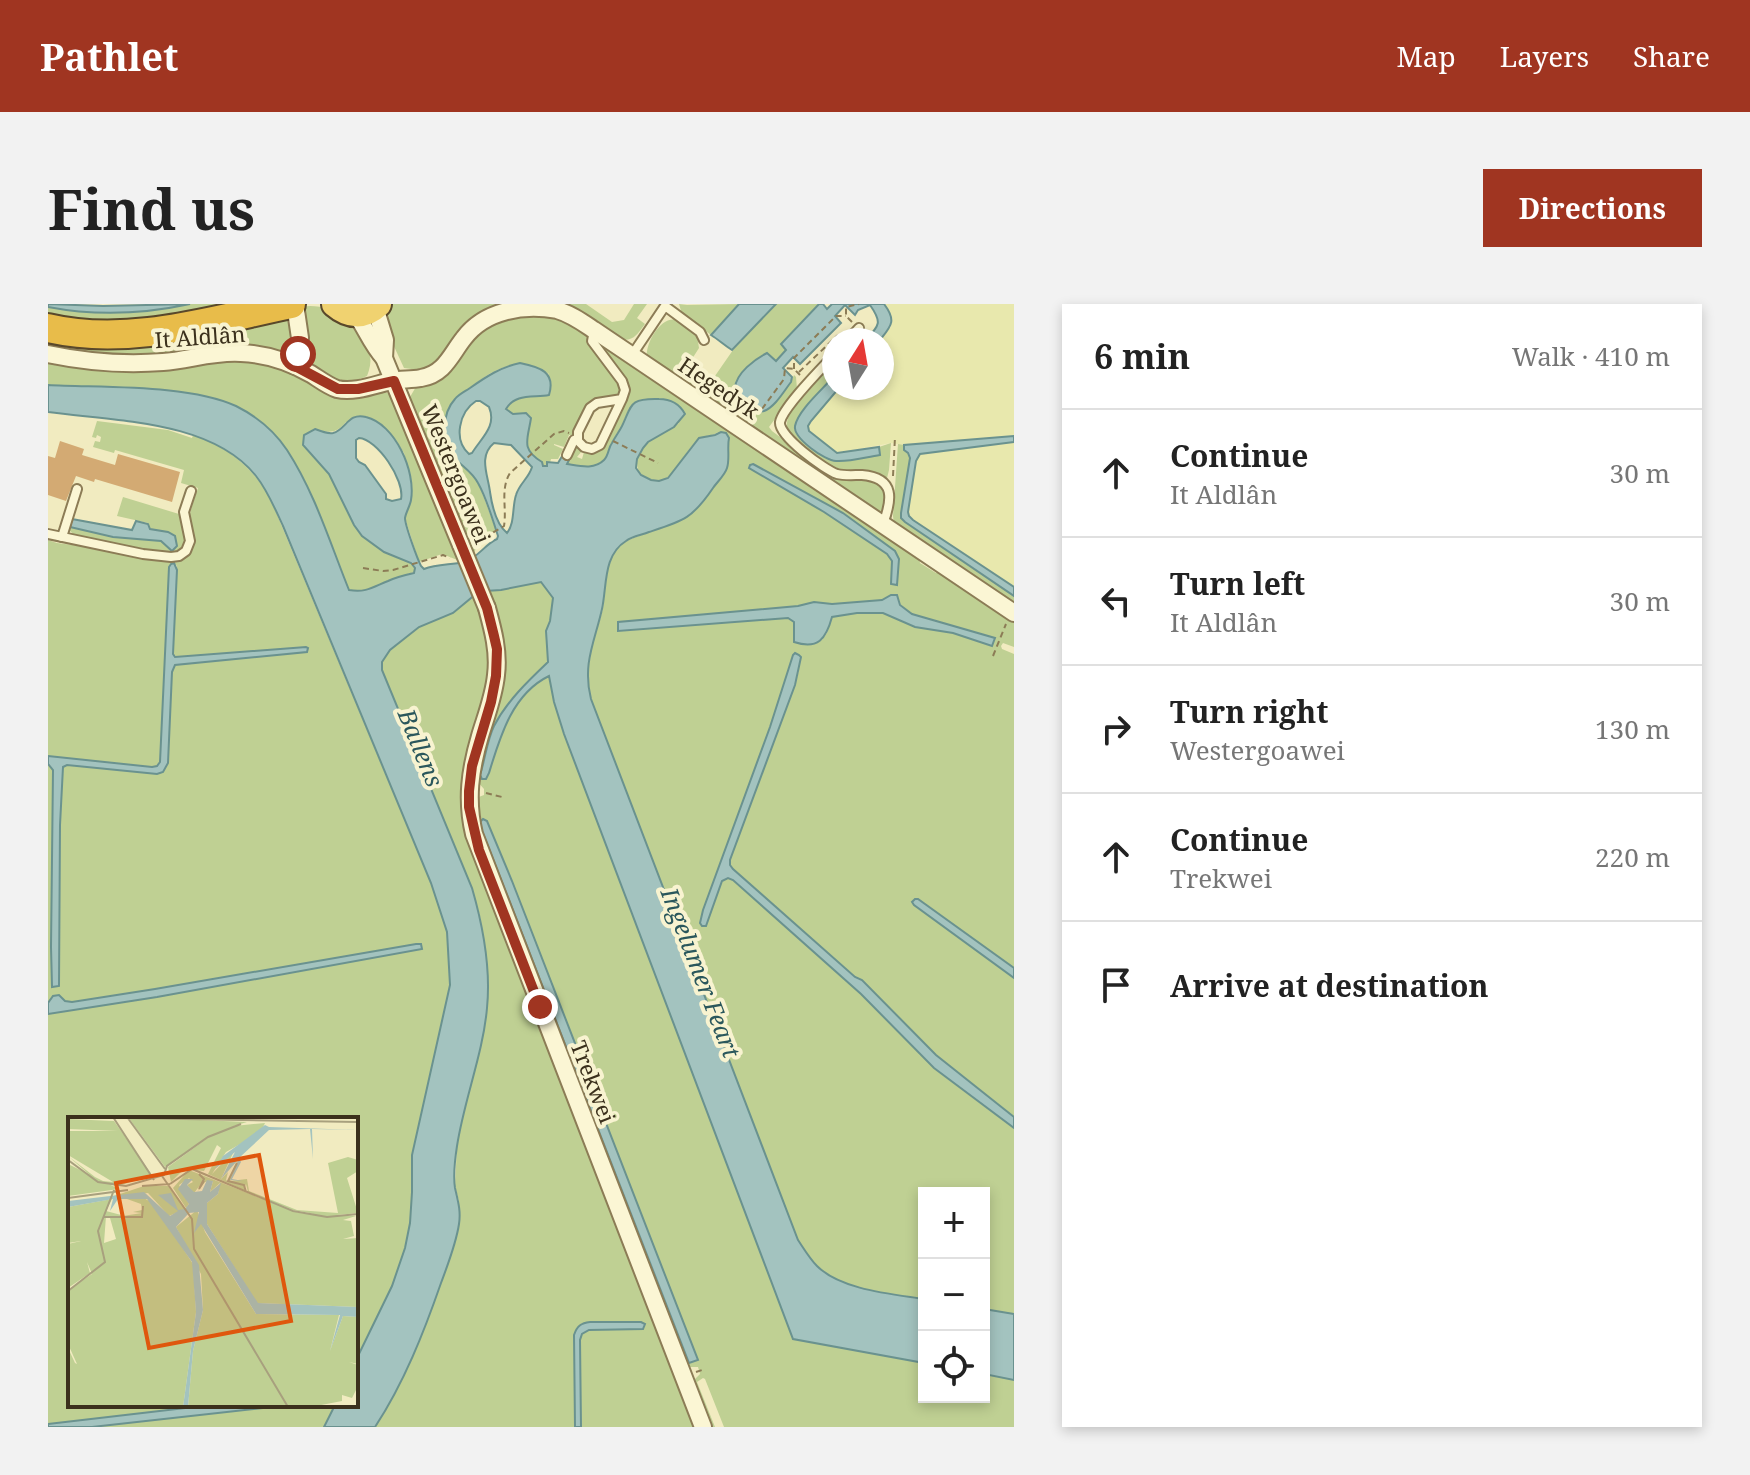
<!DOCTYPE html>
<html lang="en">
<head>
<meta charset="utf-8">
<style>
	body { margin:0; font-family:"Noto Serif",serif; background:#f2f2f2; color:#222 }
	.controls { position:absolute; right:24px; bottom:24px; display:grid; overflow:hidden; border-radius:0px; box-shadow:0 4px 12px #0003 }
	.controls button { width:72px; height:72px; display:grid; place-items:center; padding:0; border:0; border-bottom:2px solid #e0e0e0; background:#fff; color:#222; font:40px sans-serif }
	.compass { position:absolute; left:774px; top:24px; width:72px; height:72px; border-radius:50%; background:#fff; box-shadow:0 4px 12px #0003; rotate:11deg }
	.stop { position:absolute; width:24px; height:24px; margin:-18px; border:6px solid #a03521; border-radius:50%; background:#fff }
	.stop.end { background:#a03521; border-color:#fff; box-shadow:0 2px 8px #0008 }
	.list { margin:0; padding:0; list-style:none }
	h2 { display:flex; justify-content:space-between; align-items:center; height:104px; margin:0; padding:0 32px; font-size:34px }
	h2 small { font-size:26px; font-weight:400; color:#767676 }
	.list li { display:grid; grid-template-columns:52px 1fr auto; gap:24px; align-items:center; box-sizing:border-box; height:128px; padding:0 32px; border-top:2px solid #e0e0e0 }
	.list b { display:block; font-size:30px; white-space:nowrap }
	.list p { margin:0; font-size:26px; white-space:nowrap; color:#767676 }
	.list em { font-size:26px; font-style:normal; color:#767676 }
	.icon { flex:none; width:44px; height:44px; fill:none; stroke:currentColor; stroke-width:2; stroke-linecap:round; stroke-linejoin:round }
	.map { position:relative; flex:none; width:966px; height:1123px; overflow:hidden; border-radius:0px }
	header { display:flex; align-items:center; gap:48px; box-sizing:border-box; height:112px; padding:0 40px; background:#a03521; color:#fff }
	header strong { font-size:38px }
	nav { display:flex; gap:44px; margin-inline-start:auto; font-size:28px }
	.intro { display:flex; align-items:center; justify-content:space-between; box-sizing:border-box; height:192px; padding:0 48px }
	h1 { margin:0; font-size:56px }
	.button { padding:20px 36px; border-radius:0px; background:#a03521; color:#fff; font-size:28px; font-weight:700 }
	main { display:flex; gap:48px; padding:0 48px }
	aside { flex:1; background:#fff; border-radius:0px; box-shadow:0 4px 12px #0003 }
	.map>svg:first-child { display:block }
</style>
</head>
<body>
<header>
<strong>Pathlet</strong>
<nav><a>Map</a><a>Layers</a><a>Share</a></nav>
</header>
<div class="intro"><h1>Find us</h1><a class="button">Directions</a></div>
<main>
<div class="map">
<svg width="966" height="1123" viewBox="0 0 966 1123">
	<rect width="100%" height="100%" fill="#f1ebc0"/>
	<g fill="#e8e8ad">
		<polygon points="836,0 966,0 966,132 856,141 843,139 789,149 761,127 760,122 763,117 791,84 834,84 834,36 832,36 843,23 841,6"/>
		<polygon points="966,138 966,283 865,216 861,212 860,208 868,157 872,150"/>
	</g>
	<g fill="#bfd093" fill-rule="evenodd">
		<path d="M142,0H222L157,14L0,18V3C47,12 96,10 142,0Z"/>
		<polygon points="338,0 454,0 441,6 387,61 371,66 356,64 337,23"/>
		<path d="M512,0H538L564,18L576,16L586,0H599L589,14L597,20C589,31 585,38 571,35Z"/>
		<polygon points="631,0 639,1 691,0 663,31 634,10"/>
		<path d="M728,0H771L733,40L739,46L728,57L687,82L690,100L689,108L693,111L714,108L743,78L746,71L748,73L749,85L721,123L724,127L784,172C800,177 816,174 831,180C838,190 842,205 828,209L599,53C597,41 612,12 628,16C635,18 643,26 649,31L651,44L637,66L660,82L685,46Z"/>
		<path d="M262,2C289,3 301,14 315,35C323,48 325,57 319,72C294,85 276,70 255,57L252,3Z"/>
		<polygon points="243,4 247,29 242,48 235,51 86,53 0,44 0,36"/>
		<path d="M492,8L516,14L537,27L540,38L571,79L573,84L572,90C564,94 554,92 545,96C535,102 529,121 524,131H521L516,143L506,140V141L515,145L510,155H503L502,159L495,162L479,144V128L483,113L480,110H465L458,106C463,95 480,90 491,92L501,70C460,48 440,71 408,94L403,150L424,169L430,178L448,226L432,236L425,251L361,102L362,93L369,81L425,32L445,18Z"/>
		<path d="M547,36L870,251L872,259L888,269L896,268L966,316V343L955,339L953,342L954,345L966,350V664L870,595H867L866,601L966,674V813L888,751L814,676L807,673L685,565L682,561V556L747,381L751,366V351H745L722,423L655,606L652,619L658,621L674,577L681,574L685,576L813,690L886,764L966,824V1010L936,1005V889H876V995C844,990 793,986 769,962C762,955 756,945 750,936L543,395C534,357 547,339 555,304C558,286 556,265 566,249C571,240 581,235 591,232L670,128C665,132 659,131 653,134C641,140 632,163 621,172C604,187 577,168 595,143C603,133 621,128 631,119L581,104C576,118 571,126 564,138C558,150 565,139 559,151C551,167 533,162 518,160L528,141L534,147L529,153L534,155L536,148L544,149L554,144L577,98L580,87L579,80ZM709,162L795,209L851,255L843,280L844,257L839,250ZM841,293C851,297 855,304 864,310L947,335L943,342L905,329L867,323L835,309H809L784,313L779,329L774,336L746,337V318L740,314L570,326L571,318L750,302C779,295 813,306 841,293Z"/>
		<path d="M175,55L217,58L244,69L332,86L349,93L412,257L394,250L371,258L357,214L364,184L356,149L347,135L334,123L298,118C288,130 281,129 267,125L268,156L281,170L306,221L314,232L336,248L363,259L367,264L366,268C358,271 348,273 340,277C324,284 320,289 301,286C282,239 267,188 239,146C227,129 207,111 188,103C140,80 54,84 0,81V57Z"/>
		<path d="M786,58V72L751,112L754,137L779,155L788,157L832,151L831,143L843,139L841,166L839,174C822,168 810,171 793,168C778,165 756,145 744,135C737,124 737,116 745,105Z"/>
		<path d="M49,117L120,126L144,134L145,131C178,142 200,160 220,189L383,579L399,628L402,681L364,851V888L362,919L357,944L344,982L308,1056V815H22V1101H163L0,1120V710L109,693L374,644L24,698L17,697L10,691L5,692L0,699V460L5,466L3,643L5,682L11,681L12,521L15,463L18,461L109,470L115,468L124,368L127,361L136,359L131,353L125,351L129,262L127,260H123L121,263L112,458L109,462L104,463L0,452V236L9,239L133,255C156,242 141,231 141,216C142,206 147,193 150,184L133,179L136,166L67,146L66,149L45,143L47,137L52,138L53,133L49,131L48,134L44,133Z"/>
		<polygon points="850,140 856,141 856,146 860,149 862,154 853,209 857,218 966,292 966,302 846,221 845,212"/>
		<path d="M75,193L131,210L139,234C136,241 135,247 128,249C116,252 46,238 32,234C27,232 26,231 22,227V223L65,233L113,237L118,241L129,238C124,226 112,229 102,225L100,219L69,212Z"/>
		<path d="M494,277L505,294L502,317L498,327L500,358C480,377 459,397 446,422C439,436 437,455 433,471V474L438,475L441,469C452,432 465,391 501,371L506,398L516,430L745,1035L876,1059V1093H936V1070L966,1076V1123H676L657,1075L655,1074L649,1078L667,1123H659L645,1077L652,1070L650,1063H639L432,534L428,494L436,491V485L428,476L456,364L454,332L437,287L453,286ZM431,519L505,687L649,1056L641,1059Z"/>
		<polygon points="428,290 445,356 416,488 652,1123 533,1123 532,1036 534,1030 541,1026 596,1025 593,1018 534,1019 526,1031 527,1123 327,1123 353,1076 382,1010 406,941 411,897 407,882 409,842 417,799 429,753 440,679 432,612 424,584 334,366 334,358 342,346 371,322 405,309"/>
		<polygon points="242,1101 287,1101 276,1123 44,1123"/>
	</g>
	<g fill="#a3c3bf" stroke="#6a928f" stroke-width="2" fill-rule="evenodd">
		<path d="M0,0L55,2L142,0C96,10 47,12 0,3Z"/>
		<path d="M691,0H728L684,46C676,41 671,36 663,31Z"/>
		<path d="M771,0H775L779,5L784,0H836C849,17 843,22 832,36H818C832,21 834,18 822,1L810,6L807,11L797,1L787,12L793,19L752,60L745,53L735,64L744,73L743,78C736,87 727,103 716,107C709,109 703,108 697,111L691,109L688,105C690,97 687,93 687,84C688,69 707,55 719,49L728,57L738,46L733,40Z"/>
		<path d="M472,59C492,63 508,68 501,91C486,94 467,89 458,105L465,110L478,109L483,114C480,135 472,145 494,158L495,162H499V158L510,159L516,149L523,152L519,160C532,162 546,166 556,156C561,151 560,144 564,139C567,133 571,128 574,122C584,101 581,94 611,95C622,95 631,99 637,110L626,123L600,138L595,144L589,155L588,164L593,171L603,176L611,177L620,174L651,134L667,131L673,128L678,129L681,134C679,143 682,155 679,164C677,171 669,178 665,184C644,215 635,217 601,228C594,231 584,232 578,237C555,251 559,282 554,305C547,337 534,360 543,395L750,936C756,945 762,955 769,962C793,986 844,990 876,995V1059L745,1035L516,430L506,398L501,372C464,390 452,433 441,469L438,475H434L432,471C437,456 439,436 446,422C459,397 480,377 500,358L498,327L502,317L505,294L493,278L453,286L437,287L428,290L405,309L371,323L342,346L334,358V366L424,584C435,622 443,664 439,704C435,750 416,796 409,842C407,855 405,871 407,884C410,897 413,907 411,920C408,940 400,960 393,979C376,1028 356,1079 327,1123H276L287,1101H308V1056L344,982L357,944L362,919L364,888V851L402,681L399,628L383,579L235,222C227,205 220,187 208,172C164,116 66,117 0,108V81C54,84 140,80 188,102C208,112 227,128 239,146C267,189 282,239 301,286C318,289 325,283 340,277C348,273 357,271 366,269L367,264L363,259L336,248L314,232L306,221L281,170L255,141L256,131L267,125C272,127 280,130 285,129C298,126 300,108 318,113C347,120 368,167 363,196C362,202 358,208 357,214C357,221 369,254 373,262L376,265C389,260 403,261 416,258C429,255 437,240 449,235L450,232C444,214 439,195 430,179C424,167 413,162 405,152C393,137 394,109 407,95C411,90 418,87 422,84C439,72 453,63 472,59ZM428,97H432L441,103C449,122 434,133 424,149L421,150C405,136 411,108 428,97ZM311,134C329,135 357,176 353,195L344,197L338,195V190L317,161L311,158L308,154V136ZM446,139L463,141L484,163C481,174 471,180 468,191C464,203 467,219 459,229C448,220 444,202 442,188C440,171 430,152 446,139Z"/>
		<path d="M786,72V84H791L763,117L760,122L761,127L789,149L831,143L832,151C818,153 802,158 788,157C777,157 745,134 747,122C750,106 775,85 786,72Z"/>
		<polygon points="966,132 966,138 872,150 868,157 860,208 861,212 865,216 966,283 966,292 857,218 853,214 853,209 862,154 860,149 856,146 856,141"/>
		<polygon points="705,160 795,209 847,247 851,255 849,281 843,280 844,257 839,250 776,208 701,164 702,161"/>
		<polygon points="24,215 84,226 88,217 100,220 102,225 120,228 127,232 129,242 124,247 113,237 65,233 22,223"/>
		<polygon points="126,259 129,266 125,350 127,353 258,343 260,344 259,348 127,361 124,368 120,459 115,468 109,470 19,461 15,463 12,521 11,682 4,683 3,643 5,466 0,460 0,452 104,463 109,462 112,458 121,263 123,260"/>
		<path d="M843,291H849L852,301L864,310L947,334L944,342L905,329L867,323L835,309H809L784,313C778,335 770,346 746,338V318L740,314L570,327V318L750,302L766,298L784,300L834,296Z"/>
		<polygon points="747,349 751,351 753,353 747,381 682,556 682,561 685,565 807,673 814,676 888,751 966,813 966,824 886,764 813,690 685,576 680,574 674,577 658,622 654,622 652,619 655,606 722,423 745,351"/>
		<polygon points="435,515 439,517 464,577 650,1056 641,1059 431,519"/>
		<polygon points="867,595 870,595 966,664 966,674 866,601 864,598"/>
		<polygon points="368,640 373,640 374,645 109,693 0,710 0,699 5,692 11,691 17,697 24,698 107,685"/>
		<polygon points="936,1005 966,1010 966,1076 936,1070"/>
		<path d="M542,1018H593L597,1020L595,1025L541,1026L534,1030L532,1036L533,1123H527L526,1031C529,1022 533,1019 542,1018Z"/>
		<polygon points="163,1101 242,1101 44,1123 0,1123 0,1120"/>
	</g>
	<polygon fill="#d3aa73" points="12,137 36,145 34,151 67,161 70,150 132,168 124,198 47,175 46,178 28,172 18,197 0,191 0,152 7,154"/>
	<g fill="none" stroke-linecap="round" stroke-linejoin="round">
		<g stroke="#8c7c56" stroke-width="12">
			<g id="service">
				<polyline points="546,27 544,37 574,77 577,86 574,95 549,99 542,104 530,128 530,137 536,143 544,145 552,141 574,95"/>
				<polyline points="800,36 811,24"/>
				<polyline points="584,51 617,2 652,28 656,36"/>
				<path d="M786,51C774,64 735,103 732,118C730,132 777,166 789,170C797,172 806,171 814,171C848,174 844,196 835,220"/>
				<polyline points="519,151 526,136 530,135"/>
				<polyline points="0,230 95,250 123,253 131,252 138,247 142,237 136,208 143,187"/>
				<polyline points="14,233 29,185"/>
			</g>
		</g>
		<g stroke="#8c7c56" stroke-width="20">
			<g id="minor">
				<polyline points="327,3 337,36 336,54"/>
				<path d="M308,10C318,25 324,41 336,54L413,241"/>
				<path d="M0,50C38,58 76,61 115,58C141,56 167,47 193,49C218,50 242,58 263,70C271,75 280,82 289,85C306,89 326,81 343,77C353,75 363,76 373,74C397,70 403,50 416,34C437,6 476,0 509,6C523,10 534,18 546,26L966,309"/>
				<polyline points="247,62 252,34 247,0"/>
				<path d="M439,304C445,326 451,348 448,371C446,392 438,412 432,432C422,466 418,496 426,530L655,1123"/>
			</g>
		</g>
		<g stroke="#59482b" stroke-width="30">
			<path id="trunk" d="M287,0C301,12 316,13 330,0"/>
		</g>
		<g stroke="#59482b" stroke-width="32">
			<path id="motorway" d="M0,24C80,43 165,16 243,0"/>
		</g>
		<g stroke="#8c7c56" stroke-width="2" stroke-dasharray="6 4" stroke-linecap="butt">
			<polyline points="804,18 798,12 798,3 811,0"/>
			<polyline points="746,65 746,54 788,12 798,12"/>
			<polyline points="751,68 790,31"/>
			<polyline points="714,105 736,75 737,64 746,65 752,71"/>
			<polyline points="565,137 610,159"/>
			<polyline points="845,172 847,133"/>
			<path d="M431,242L439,232L456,222C459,204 452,185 462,169L506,130L516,127L521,129"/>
			<polyline points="315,264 335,267 345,266 395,251 402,254"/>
			<polyline points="945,352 958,320"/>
			<polyline points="438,489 454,493"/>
			<polyline points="648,1068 657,1065"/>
		</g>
		<use href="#service" stroke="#fbf6d4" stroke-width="8"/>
		<use href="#minor" stroke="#fbf6d4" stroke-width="16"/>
		<use href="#trunk" stroke="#f0d270" stroke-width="26"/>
		<use href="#motorway" stroke="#e8bc4a" stroke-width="28"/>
		<g stroke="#8c7c56" stroke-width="20" stroke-linecap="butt">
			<polyline id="minor-bridge" points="413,241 439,304"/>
		</g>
		<use href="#minor-bridge" stroke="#fbf6d4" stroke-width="16"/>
	</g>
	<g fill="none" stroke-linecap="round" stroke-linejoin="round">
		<polyline stroke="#a03521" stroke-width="10" points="250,50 247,62 290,85 310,85 346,77 439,304 446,332 449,345 448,372 443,398 424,462 421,487 421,503 431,546 492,703"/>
	</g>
	<g text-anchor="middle" stroke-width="8" stroke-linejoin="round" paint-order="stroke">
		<g font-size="22" fill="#3b301c" stroke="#f8f3d0">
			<text transform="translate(152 33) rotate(-4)" y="8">It Aldlân</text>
			<text transform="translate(671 84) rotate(34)" y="8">Hegedyk</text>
			<text transform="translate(408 170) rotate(68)" y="8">Westergoawei</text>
			<text transform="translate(545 778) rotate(69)" y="8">Trekwei</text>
		</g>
		<g font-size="24" font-style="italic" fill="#2a575c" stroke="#f8f3d0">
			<text transform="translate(372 444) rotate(68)" y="8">Ballens</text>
			<text transform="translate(652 669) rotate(69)" y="8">Ingelumer Feart</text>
		</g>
	</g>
	<g transform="translate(20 813)">
		<rect width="290" height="290" fill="#f1ebc0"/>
		<path d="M60,0L179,5L166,9L197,6L192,16L158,35L144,57L166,34L153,62L160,55L158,63L161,65V62L170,42L162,64L179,62L181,74L229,93L270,96L260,46L280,40L290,43V54L279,61L290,96L258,99L225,93L180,75L178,67L176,73L140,57L153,31L149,28L136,54L116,52L103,65L100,50L145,17L97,50ZM0,2L46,4L84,58L50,69L37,67L23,59L0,39L27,60L35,64L45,65L0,38V14H50L0,12ZM0,47L51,72L0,79ZM121,53L231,96L288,99L275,103L283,104L286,119L275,122L290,121V190L189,186L139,107V86L150,77L152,66L142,75L145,64L137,65L129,75L136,63L126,76L119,68L125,65L121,61L111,68L121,87L118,91L105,71ZM76,69H100L117,92L101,99L80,76L46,79ZM44,82L38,94L57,99H38L36,126L48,122L42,101L74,96L65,95L74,93L73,87L59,82L76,81L86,87L125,147L128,195L115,290H0V231L7,246L9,247L0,227V173L24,157L19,145L22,156L0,171V127L13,124L0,126V90ZM129,93L137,115L188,197L271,198L262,234L275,199L290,200V247L281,245L290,248V279L289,271L284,281L274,278V284L243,290H120L125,234L135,193L133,157L108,110Z" fill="#bfd093"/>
		<path d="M197,8L201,10L290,13L244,12L245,42L242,12L201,13L171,41L173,45L164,62L175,64L162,63L170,43L153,62L167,35L147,52L155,39ZM117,62H125L119,68L126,75L134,74L139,63L145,64L142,75L153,66L150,77L139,86V107L190,186L290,190V200L275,199L262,234L272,198L188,197L133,107L126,116L131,95L121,96L108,110L131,148L135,193L125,234L120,290H115L128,195L124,145L79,82H50L42,94L45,82L0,90V84L76,75L102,99L110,94L90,78L103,76L110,93L117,92L121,87L110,72Z" fill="#a3c3bf"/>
		<path fill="none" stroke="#a8a07e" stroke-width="2" d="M0,0L290,5M45,0L86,63M59,0L97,52M0,43L30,65L58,69L96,58L99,49L140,20L173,7M169,46L160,64L176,68L178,75M131,57L136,62L131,72L136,64M94,59L124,102L126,132L220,290M102,67L124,52L225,94L259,100L290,97M74,69L102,67M0,81L60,73M36,100H74L75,89M0,174L37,145L30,114L46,73"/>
		<path fill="#df570d" fill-opacity="0.15" stroke="#df570d" stroke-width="4" d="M191,38L223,204L81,231L48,66Z"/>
		<rect width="290" height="290" fill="none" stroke="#3b301c" stroke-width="4"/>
	</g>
</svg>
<div class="controls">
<button>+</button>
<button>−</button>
<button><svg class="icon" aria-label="locate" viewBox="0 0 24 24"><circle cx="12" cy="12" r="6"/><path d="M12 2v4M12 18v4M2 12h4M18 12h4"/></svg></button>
</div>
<svg class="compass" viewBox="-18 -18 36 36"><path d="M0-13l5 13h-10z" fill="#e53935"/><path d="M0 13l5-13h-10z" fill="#767676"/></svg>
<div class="stop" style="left:250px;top:50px"></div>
<div class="stop end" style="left:492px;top:703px"></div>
</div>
<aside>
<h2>6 min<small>Walk · 410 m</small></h2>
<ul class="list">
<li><svg class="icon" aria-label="ahead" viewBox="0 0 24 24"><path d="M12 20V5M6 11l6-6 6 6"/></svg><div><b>Continue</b><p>It Aldlân</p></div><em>30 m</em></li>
<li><svg class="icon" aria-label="left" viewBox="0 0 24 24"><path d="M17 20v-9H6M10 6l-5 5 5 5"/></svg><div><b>Turn left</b><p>It Aldlân</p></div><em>30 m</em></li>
<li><svg class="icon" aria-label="right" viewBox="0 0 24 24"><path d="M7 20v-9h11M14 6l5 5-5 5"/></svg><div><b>Turn right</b><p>Westergoawei</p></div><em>130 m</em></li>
<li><svg class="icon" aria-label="ahead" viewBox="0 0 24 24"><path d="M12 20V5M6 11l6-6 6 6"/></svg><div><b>Continue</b><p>Trekwei</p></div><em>220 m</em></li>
<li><svg class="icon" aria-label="arrive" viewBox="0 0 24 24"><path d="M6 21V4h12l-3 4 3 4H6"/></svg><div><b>Arrive at destination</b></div></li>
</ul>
</aside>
</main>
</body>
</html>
